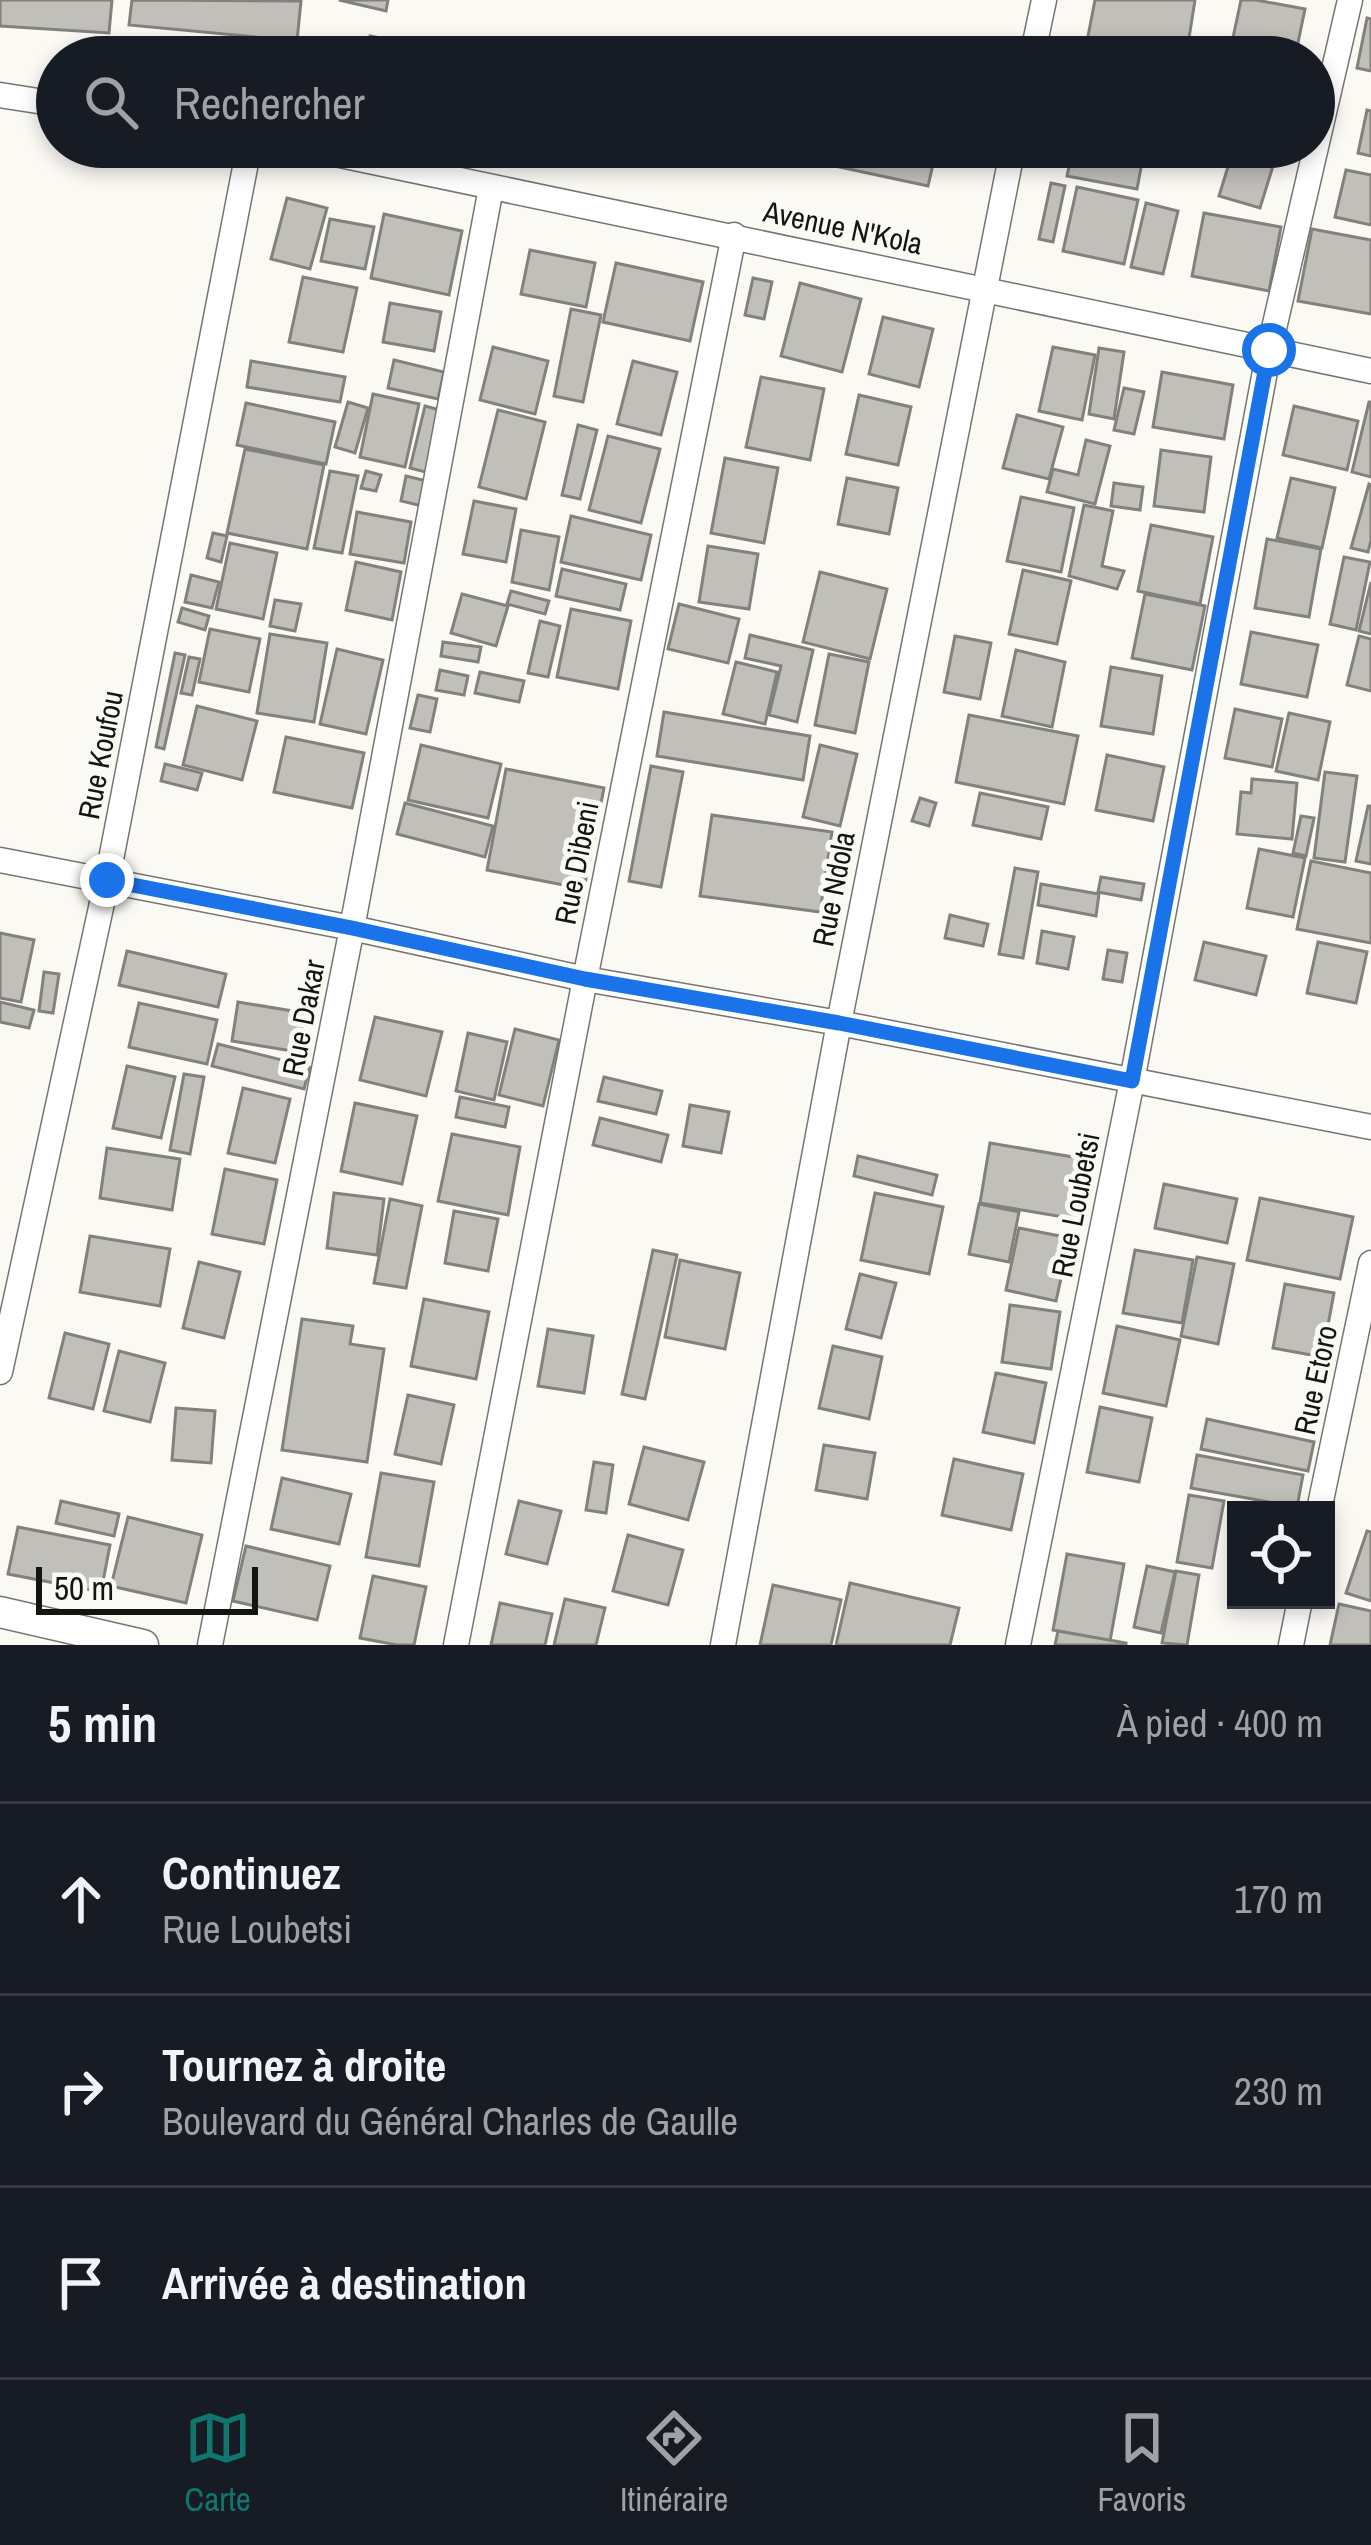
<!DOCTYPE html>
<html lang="fr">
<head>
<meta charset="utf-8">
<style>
	body { margin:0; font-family:"Archivo Narrow",sans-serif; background:#242831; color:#f1f3f6 }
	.controls { position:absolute; right:36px; bottom:36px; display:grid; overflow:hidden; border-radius:0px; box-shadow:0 6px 18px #0003 }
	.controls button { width:108px; height:108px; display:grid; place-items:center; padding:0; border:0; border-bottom:3px solid #363941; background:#171b24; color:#f1f3f6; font:60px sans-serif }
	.scale { position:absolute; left:36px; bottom:30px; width:222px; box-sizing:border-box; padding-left:12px; border:6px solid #141412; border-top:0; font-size:33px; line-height:42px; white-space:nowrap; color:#141412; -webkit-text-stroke:9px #faf9f4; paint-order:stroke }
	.stop { position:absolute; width:36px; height:36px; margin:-27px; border:9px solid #1a73e8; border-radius:50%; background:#fff }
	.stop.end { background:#1a73e8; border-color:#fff; box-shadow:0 3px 12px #0008 }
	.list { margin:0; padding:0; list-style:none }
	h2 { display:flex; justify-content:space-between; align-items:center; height:156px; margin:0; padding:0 48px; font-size:51px }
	h2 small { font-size:39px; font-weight:400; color:#9ea1a6 }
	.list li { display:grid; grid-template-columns:78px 1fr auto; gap:36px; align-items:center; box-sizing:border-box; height:192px; padding:0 48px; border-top:3px solid #363941 }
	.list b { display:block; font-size:45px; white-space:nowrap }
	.list p { margin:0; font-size:39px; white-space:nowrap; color:#9ea1a6 }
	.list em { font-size:39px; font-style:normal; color:#9ea1a6 }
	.icon { flex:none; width:66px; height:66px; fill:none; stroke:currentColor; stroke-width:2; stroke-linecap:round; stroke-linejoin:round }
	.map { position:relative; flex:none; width:1371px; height:1645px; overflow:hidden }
	.search { position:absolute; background:#171b24; box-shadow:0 6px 18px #0003; left:36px; right:36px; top:36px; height:132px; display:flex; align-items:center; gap:30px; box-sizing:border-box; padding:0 42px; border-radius:66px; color:#9ea1a6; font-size:45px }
	.sheet { height:732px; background:#171b24 }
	nav { display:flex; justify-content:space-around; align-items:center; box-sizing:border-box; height:168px; border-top:3px solid #363941; background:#171b24; font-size:33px; color:#9ea1a6 }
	nav a { display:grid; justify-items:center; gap:6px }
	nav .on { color:#0f766e }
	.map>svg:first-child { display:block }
</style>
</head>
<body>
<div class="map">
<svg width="1371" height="1645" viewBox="0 0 1371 1645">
	<rect width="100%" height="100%" fill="#faf9f4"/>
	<g fill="#c0bfba" stroke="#82817c" stroke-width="3">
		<polygon points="0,0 112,0 109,33 0,26"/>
		<polygon points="132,0 301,1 297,41 129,25"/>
		<polygon points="339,0 388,0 386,11"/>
		<polygon points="1095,0 1195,0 1186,57 1084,57"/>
		<polygon points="1241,0 1256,0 1305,9 1295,57 1281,57 1231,47"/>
		<polygon points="1367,18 1371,19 1371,71 1357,68"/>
		<polygon points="370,36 443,50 441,57 365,57"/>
		<polygon points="1367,110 1371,111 1371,156 1358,153"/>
		<polygon points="810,147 937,147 928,186 807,160"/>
		<polygon points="1073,147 1145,147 1137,189 1067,176"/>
		<polygon points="1234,147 1258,147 1277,153 1260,208 1219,196"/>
		<polygon points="1346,170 1371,175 1371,225 1335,217"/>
		<polygon points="1051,183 1065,186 1053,242 1039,239"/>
		<polygon points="1077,187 1138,200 1124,264 1063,251"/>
		<polygon points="287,198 327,208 310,269 271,259"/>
		<polygon points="1146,203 1178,211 1163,274 1131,267"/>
		<polygon points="1204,213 1281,227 1269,291 1192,276"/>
		<polygon points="384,214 462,231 449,295 371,278"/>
		<polygon points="330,219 374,227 365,269 321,261"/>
		<polygon points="1312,229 1371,240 1371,314 1298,301"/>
		<polygon points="530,250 595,263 586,307 521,294"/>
		<polygon points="616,263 703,282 690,341 603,322"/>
		<polygon points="303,277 357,288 343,352 289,342"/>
		<polygon points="753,278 772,282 764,319 745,315"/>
		<polygon points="800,283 861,299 842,372 781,356"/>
		<polygon points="390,303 441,312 434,351 383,342"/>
		<polygon points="571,309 601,315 583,402 554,396"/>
		<polygon points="883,317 933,329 919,387 869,374"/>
		<polygon points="493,347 548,361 535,414 480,400"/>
		<polygon points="1053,347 1095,355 1082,420 1039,411"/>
		<polygon points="1099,348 1124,352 1114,419 1089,414"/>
		<polygon points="394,360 444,372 438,399 388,388"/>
		<polygon points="251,361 345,377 340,402 247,387"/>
		<polygon points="633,361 677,372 661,435 617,424"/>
		<polygon points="1162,372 1233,385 1224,439 1153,427"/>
		<polygon points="761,377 824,389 810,460 746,447"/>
		<polygon points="1124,388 1144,392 1134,434 1114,430"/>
		<polygon points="373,394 419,404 405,467 360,457"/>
		<polygon points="859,395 911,407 898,465 846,454"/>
		<polygon points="348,402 368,408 355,453 335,447"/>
		<polygon points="1369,402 1371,402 1371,477 1352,472"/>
		<polygon points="246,403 335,422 326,464 237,445"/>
		<polygon points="425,406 444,411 429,473 410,468"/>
		<polygon points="1294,406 1358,421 1347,470 1283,455"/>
		<polygon points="498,410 545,422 526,499 479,487"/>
		<polygon points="1017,415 1063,427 1049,479 1003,468"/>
		<polygon points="578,425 597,430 580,499 562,495"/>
		<polygon points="608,436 660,449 641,523 589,510"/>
		<polygon points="1086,440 1110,446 1095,504 1047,492 1053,469 1078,475"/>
		<polygon points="245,449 324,465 307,549 227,533"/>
		<polygon points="1161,450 1211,457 1204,512 1154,506"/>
		<polygon points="725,458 778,468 764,543 711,533"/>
		<polygon points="330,471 358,476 342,553 314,548"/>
		<polygon points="366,471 381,475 376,491 361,488"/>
		<polygon points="406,476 427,481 422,506 401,501"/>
		<polygon points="847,478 898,488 889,534 838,524"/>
		<polygon points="1291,478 1335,488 1322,548 1277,538"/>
		<polygon points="1114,483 1143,487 1140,510 1111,506"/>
		<polygon points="1369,484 1371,485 1371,540 1368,552 1351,548"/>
		<polygon points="1021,497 1074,508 1061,572 1007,561"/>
		<polygon points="474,501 516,509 506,562 463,554"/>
		<polygon points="1084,505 1113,511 1102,566 1124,571 1117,589 1069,576"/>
		<polygon points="357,512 411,522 404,563 350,554"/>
		<polygon points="571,516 651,535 641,580 561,562"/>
		<polygon points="1151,525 1213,537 1200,604 1138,591"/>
		<polygon points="521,530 559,537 549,590 512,582"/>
		<polygon points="213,533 227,536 221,562 207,558"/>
		<polygon points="1267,539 1321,549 1309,617 1255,608"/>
		<polygon points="230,543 277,553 263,619 216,609"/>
		<polygon points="708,546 758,554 749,609 699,602"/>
		<polygon points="1344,557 1370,562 1356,630 1330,624"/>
		<polygon points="356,562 401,572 392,620 346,610"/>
		<polygon points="562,569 626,584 620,610 556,596"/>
		<polygon points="1023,570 1071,581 1057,644 1009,634"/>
		<polygon points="820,572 887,589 870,659 803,642"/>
		<polygon points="191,575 219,582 212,608 185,602"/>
		<polygon points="1371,582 1371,634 1359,631"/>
		<polygon points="511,591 549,601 545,614 507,604"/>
		<polygon points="462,594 508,606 496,646 451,633"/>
		<polygon points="1145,594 1205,606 1192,670 1132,658"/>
		<polygon points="275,600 301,604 295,631 270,626"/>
		<polygon points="679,604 739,619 728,663 668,649"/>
		<polygon points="182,608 209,616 205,630 178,622"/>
		<polygon points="571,609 631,621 618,689 557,677"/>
		<polygon points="540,621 560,626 548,677 528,673"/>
		<polygon points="210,629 260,639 249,692 199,682"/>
		<polygon points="1251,632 1318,645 1307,697 1241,684"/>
		<polygon points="270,634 327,643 314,722 257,713"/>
		<polygon points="750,635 813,650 797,722 769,715 781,666 745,658"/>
		<polygon points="955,636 991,643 980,699 944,692"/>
		<polygon points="1359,636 1371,639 1371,691 1347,685"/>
		<polygon points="443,642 481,647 478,662 441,656"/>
		<polygon points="337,649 383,660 366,734 320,724"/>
		<polygon points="1016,650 1065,662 1052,727 1002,716"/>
		<polygon points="175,653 185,655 164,749 156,747"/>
		<polygon points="829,654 869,662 855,733 815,725"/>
		<polygon points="189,657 200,659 192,695 181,693"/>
		<polygon points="736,662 777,672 765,724 723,714"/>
		<polygon points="1111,667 1162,676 1153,734 1101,726"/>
		<polygon points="440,670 468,676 464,695 436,690"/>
		<polygon points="480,672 524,681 519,702 475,693"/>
		<polygon points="418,695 437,699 430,732 410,728"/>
		<polygon points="197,706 257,721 242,780 183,765"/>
		<polygon points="1235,709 1282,719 1272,767 1225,758"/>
		<polygon points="664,712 810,736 803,780 657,756"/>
		<polygon points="1289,713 1330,722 1318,780 1276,771"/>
		<polygon points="969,715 1078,736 1064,804 956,782"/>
		<polygon points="286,737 364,753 352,808 274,792"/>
		<polygon points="421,745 501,764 488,818 408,800"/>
		<polygon points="820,745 857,754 840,826 803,817"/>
		<polygon points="1107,755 1164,767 1153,821 1096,810"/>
		<polygon points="165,764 202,773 197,790 161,781"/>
		<polygon points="651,766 683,772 661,887 629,881"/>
		<polygon points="506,769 604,788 584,889 487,870"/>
		<polygon points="1325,772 1357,776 1345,862 1314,858"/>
		<polygon points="1252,779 1297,783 1292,839 1237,834 1241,792 1251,793"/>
		<polygon points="980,793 1048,807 1041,839 973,825"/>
		<polygon points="920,798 936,803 929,826 912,821"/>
		<polygon points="405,803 493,826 485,857 397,834"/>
		<polygon points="1368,806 1371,806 1371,864 1356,861"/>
		<polygon points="712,815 832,832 820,912 700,896"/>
		<polygon points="1301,816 1314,818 1306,856 1293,853"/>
		<polygon points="1259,849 1305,858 1293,917 1247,908"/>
		<polygon points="1311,861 1371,873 1371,943 1297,929"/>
		<polygon points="1015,868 1038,872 1023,958 999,954"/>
		<polygon points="1101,877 1144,884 1141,900 1098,892"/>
		<polygon points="1041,884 1099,894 1096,916 1038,905"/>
		<polygon points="950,915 988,924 983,946 945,938"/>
		<polygon points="1042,931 1074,937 1068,969 1037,963"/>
		<polygon points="0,933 34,940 21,1002 0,998"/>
		<polygon points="1204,942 1266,956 1256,995 1195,980"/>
		<polygon points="1318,942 1367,952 1356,1003 1307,993"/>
		<polygon points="1108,950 1127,953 1122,982 1103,979"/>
		<polygon points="127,951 226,974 218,1007 119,985"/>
		<polygon points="44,972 59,974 53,1013 39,1011"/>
		<polygon points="0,1002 34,1010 29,1028 0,1022"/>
		<polygon points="238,1002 305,1013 298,1052 232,1041"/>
		<polygon points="139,1003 217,1020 207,1064 129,1047"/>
		<polygon points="375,1017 442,1032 426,1096 360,1080"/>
		<polygon points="515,1029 559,1040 543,1106 499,1095"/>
		<polygon points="468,1033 507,1042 494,1100 456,1091"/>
		<polygon points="218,1044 310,1067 304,1089 212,1066"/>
		<polygon points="127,1066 175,1077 161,1138 113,1128"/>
		<polygon points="184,1074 204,1077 190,1154 170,1150"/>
		<polygon points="604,1077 662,1091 656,1114 598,1101"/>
		<polygon points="243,1088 290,1099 275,1163 228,1153"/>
		<polygon points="460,1097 509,1107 505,1127 456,1117"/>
		<polygon points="355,1103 417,1116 402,1184 341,1171"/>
		<polygon points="690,1105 729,1112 721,1153 683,1146"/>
		<polygon points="600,1118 668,1135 661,1162 593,1145"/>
		<polygon points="452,1134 520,1147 508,1215 438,1201"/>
		<polygon points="990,1143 1091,1160 1081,1220 980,1203"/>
		<polygon points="107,1148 180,1159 172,1210 100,1198"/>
		<polygon points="858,1156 937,1175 932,1195 854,1176"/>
		<polygon points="225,1169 277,1180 264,1244 212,1234"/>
		<polygon points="1164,1184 1237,1199 1227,1243 1155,1228"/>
		<polygon points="334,1193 384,1199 377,1255 327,1248"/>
		<polygon points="875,1193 943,1207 929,1274 861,1260"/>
		<polygon points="1260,1198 1353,1217 1340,1279 1247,1260"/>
		<polygon points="390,1199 422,1206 406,1288 374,1283"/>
		<polygon points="979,1204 1019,1212 1009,1262 969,1254"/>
		<polygon points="454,1211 498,1219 488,1271 445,1263"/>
		<polygon points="1019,1228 1070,1238 1056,1301 1006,1290"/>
		<polygon points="90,1236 170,1249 160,1306 80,1292"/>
		<polygon points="653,1250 677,1255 645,1399 622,1394"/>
		<polygon points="1135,1250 1193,1260 1182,1323 1123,1313"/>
		<polygon points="1197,1257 1234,1264 1218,1344 1181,1336"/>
		<polygon points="680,1260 740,1273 725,1349 665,1337"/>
		<polygon points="199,1262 240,1272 224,1338 183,1328"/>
		<polygon points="860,1274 896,1283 881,1338 846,1329"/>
		<polygon points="1285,1284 1334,1293 1322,1357 1273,1348"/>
		<polygon points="424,1299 489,1312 476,1379 411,1366"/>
		<polygon points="1010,1305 1060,1312 1051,1369 1002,1362"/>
		<polygon points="302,1319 353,1326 350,1344 384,1349 367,1462 282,1450"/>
		<polygon points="1117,1326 1180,1340 1166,1406 1103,1393"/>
		<polygon points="548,1329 593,1336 584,1393 538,1386"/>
		<polygon points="65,1333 109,1344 93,1409 49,1398"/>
		<polygon points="833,1346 882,1357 869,1419 819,1408"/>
		<polygon points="119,1351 165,1363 150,1422 104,1411"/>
		<polygon points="996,1373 1046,1383 1034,1443 983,1432"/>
		<polygon points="408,1395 454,1405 441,1464 395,1454"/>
		<polygon points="1100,1407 1152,1418 1139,1482 1087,1472"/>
		<polygon points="176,1408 215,1411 211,1463 172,1460"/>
		<polygon points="1207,1419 1314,1442 1308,1471 1201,1449"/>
		<polygon points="824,1445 875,1453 867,1499 816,1490"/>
		<polygon points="644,1447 704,1462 688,1520 629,1504"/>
		<polygon points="1197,1455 1303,1475 1297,1507 1191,1488"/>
		<polygon points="954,1459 1023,1474 1011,1530 942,1515"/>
		<polygon points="594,1462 613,1465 606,1513 586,1510"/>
		<polygon points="381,1473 434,1482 419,1566 366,1557"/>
		<polygon points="282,1478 351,1494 339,1544 271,1529"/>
		<polygon points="1189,1495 1224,1501 1212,1568 1177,1562"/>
		<polygon points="61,1501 119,1514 114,1536 56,1523"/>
		<polygon points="519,1501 561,1511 547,1564 506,1554"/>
		<polygon points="128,1517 202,1535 186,1603 111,1586"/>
		<polygon points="18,1527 110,1545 101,1592 8,1574"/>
		<polygon points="1367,1531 1371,1532 1371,1601 1346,1593"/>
		<polygon points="628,1535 683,1550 668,1605 613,1591"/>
		<polygon points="246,1546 330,1566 317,1620 233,1601"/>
		<polygon points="1067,1554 1124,1564 1110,1641 1053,1630"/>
		<polygon points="1147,1566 1175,1572 1161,1633 1134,1627"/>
		<polygon points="1176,1571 1199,1575 1187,1645 1162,1643"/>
		<polygon points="373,1576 426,1587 414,1645 397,1645 360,1638"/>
		<polygon points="850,1583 959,1608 950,1645 836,1645"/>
		<polygon points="773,1585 841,1600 831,1645 760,1645"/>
		<polygon points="565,1599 605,1608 596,1645 554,1645"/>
		<polygon points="500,1603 552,1614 545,1645 491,1645"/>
		<polygon points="1339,1604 1371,1611 1371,1645 1330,1645"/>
		<polygon points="1058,1631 1126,1643 1126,1645 1055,1645"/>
	</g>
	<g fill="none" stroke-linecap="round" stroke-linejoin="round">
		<g stroke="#767571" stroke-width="27">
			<g id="minor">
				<polyline points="1032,57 1044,0"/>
				<polyline points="0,95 57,104"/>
				<polyline points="302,147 1371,371"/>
				<polyline points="0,860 352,928 585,979 839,1023 1371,1127"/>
				<polyline points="0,1372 107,880 249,147"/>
				<polyline points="1319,1510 1371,1263"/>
				<polyline points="210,1645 352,928 491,188"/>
				<polyline points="456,1645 585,979 734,235"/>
				<polyline points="723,1645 839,1023 1013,147"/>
				<polyline points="1018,1645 1132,1081 1269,350 1350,0"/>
				<polyline points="1291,1645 1300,1600"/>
			</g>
		</g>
		<g stroke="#767571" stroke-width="33">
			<polyline id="tertiary" points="0,1612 143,1645"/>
		</g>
		<use href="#minor" stroke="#fff" stroke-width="24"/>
		<use href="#tertiary" stroke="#fff" stroke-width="30"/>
	</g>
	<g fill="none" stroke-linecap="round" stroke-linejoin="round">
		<polyline stroke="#1a73e8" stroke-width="15" points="107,880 352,928 585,979 839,1023 1132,1081 1269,350"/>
	</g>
	<g text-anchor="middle" stroke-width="10" stroke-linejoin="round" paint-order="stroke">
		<g font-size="30" fill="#141412" stroke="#faf9f4">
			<text transform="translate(843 228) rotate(12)" y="10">Avenue N'Kola</text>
			<text transform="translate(101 755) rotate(-79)" y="10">Rue Koufou</text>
			<text transform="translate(577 863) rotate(-79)" y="10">Rue Dibeni</text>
			<text transform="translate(834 889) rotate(-79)" y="10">Rue Ndola</text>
			<text transform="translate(304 1018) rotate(-79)" y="10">Rue Dakar</text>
			<text transform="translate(1076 1205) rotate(-79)" y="10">Rue Loubetsi</text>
			<text transform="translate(1316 1380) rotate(-78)" y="10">Rue Etoro</text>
		</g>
	</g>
</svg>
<div class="controls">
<button><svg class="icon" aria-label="locate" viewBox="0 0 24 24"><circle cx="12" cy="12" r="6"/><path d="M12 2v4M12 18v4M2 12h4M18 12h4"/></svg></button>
</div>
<div class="scale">50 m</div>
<div class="stop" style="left:1269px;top:350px"></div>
<div class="stop end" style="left:107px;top:880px"></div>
<div class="search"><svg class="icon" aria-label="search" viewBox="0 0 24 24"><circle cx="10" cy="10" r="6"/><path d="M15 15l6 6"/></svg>Rechercher</div>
</div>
<section class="sheet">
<h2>5 min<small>À pied · 400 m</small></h2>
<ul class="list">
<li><svg class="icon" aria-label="ahead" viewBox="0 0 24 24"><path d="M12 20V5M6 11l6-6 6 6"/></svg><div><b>Continuez</b><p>Rue Loubetsi</p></div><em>170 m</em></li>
<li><svg class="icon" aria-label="right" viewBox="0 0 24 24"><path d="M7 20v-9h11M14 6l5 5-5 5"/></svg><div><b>Tournez à droite</b><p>Boulevard du Général Charles de Gaulle</p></div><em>230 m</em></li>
<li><svg class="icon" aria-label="arrive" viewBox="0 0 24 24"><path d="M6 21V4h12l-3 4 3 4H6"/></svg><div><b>Arrivée à destination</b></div></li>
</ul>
</section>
<nav>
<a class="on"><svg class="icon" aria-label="map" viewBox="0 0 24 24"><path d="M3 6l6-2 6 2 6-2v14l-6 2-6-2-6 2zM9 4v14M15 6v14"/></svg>Carte</a>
<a><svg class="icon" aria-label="directions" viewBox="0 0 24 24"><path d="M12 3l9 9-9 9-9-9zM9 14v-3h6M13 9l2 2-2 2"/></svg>Itinéraire</a>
<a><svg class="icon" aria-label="saved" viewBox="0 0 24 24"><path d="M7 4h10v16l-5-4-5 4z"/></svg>Favoris</a>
</nav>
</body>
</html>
